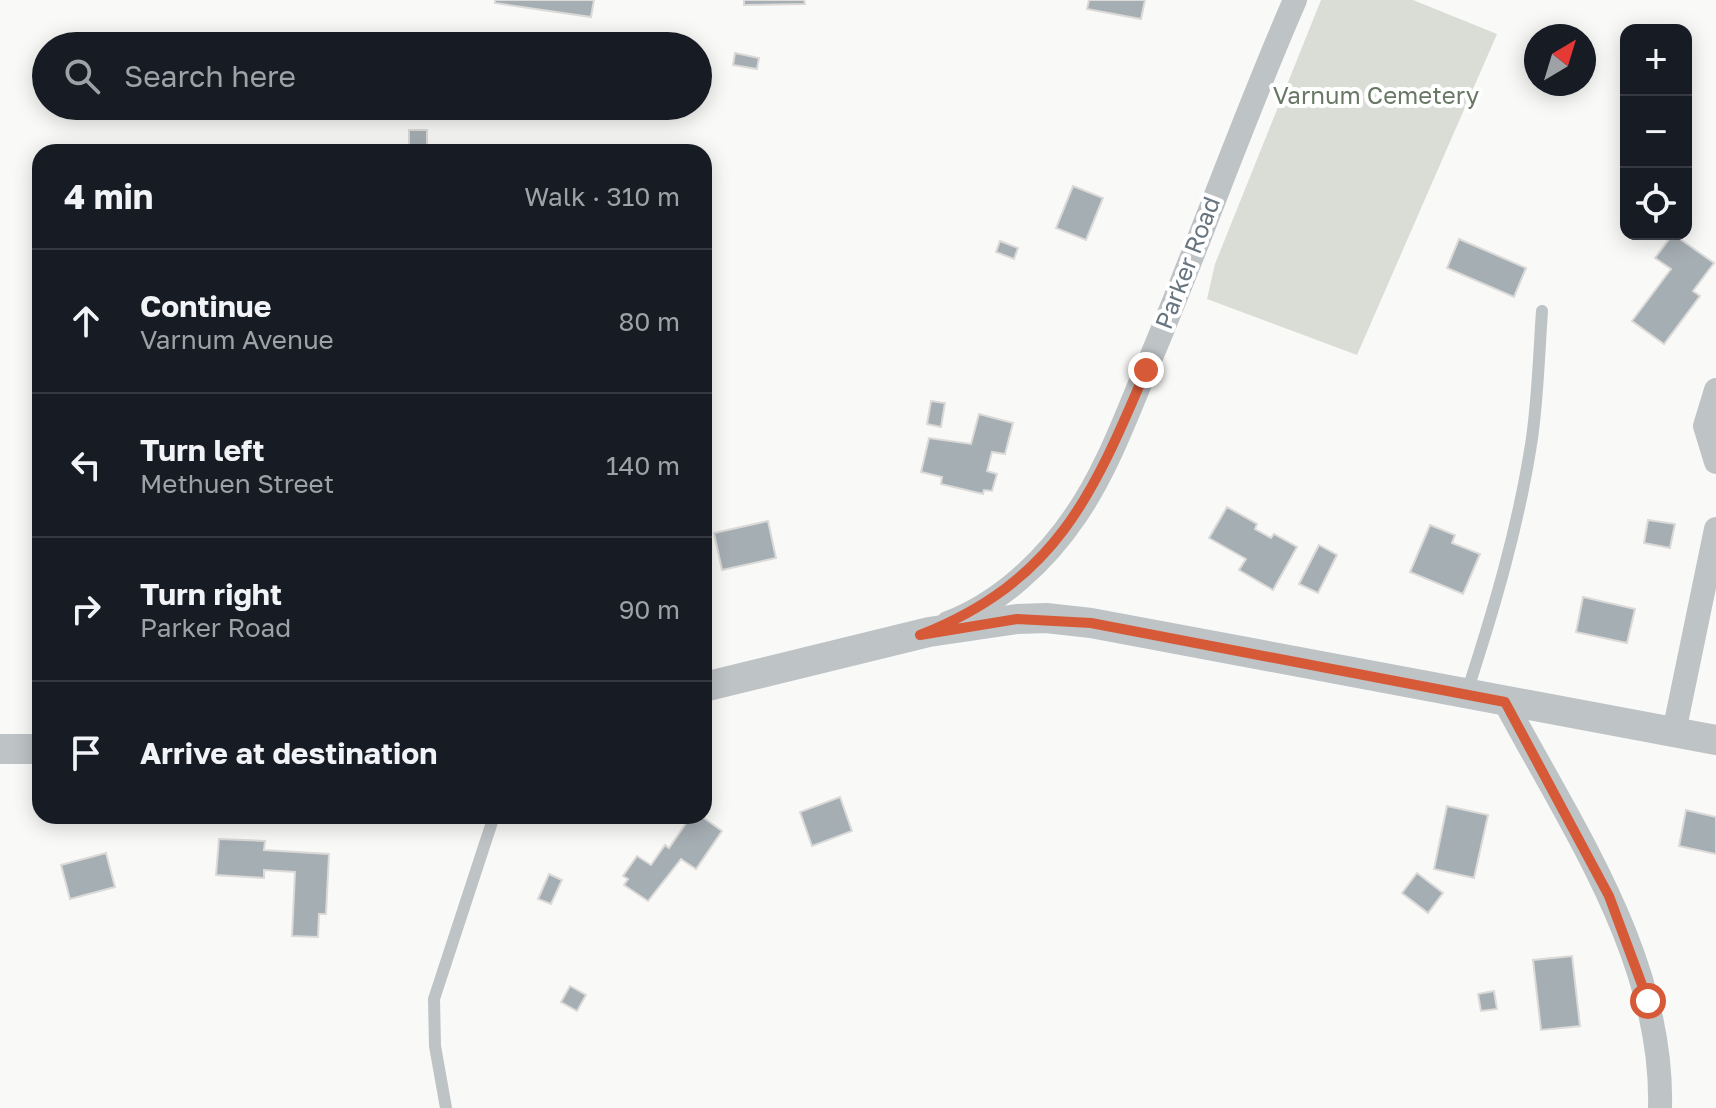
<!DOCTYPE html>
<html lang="en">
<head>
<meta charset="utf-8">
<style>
	body { margin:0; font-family:"Golos Text",sans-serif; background:#20242c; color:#f1f3f6 }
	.controls { position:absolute; right:24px; top:24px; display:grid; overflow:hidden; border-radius:16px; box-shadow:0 4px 20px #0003 }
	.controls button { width:72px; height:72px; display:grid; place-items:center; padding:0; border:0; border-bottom:2px solid #363941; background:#171b24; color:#f1f3f6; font:40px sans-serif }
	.compass { position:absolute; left:1524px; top:24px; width:72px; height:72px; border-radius:50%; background:#171b24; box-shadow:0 4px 20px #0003; rotate:38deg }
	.stop { position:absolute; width:24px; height:24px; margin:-18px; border:6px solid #d75a38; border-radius:50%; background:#fff }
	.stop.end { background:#d75a38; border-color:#fff; box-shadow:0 2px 8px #0008 }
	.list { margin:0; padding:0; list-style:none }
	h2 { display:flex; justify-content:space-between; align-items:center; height:104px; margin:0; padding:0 32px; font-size:34px }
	h2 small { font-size:26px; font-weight:400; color:#9ea1a6 }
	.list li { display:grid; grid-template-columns:52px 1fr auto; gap:24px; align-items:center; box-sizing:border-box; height:144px; padding:0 32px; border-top:2px solid #363941 }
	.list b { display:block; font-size:30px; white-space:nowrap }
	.list p { margin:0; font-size:26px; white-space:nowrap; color:#9ea1a6 }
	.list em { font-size:26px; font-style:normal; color:#9ea1a6 }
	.icon { flex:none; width:44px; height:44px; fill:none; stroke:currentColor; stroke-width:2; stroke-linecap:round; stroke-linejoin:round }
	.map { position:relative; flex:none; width:1716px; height:1108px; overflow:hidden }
	.search { position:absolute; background:#171b24; box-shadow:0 4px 20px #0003; left:32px; top:32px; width:680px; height:88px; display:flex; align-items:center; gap:20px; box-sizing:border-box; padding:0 28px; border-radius:44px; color:#9ea1a6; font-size:30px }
	.panel { position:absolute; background:#171b24; box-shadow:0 4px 20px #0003; left:32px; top:144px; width:680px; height:680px; border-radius:24px }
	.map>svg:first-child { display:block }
</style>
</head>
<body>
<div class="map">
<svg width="1716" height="1108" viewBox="0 0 1716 1108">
	<rect width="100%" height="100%" fill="#f9f9f7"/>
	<polygon fill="#d9ddd6" points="1321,0 1413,0 1497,34 1357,355 1207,299 1215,264"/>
	<g fill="#a5aeb3" stroke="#dbdad9" stroke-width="2">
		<polygon points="495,0 594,0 591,17 495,3"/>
		<polygon points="744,0 804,0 805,4 744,5"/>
		<polygon points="1089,0 1145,0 1141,19 1087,9"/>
		<polygon points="735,53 759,58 757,69 733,65"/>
		<rect x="409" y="130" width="18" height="15"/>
		<polygon points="1073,186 1103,198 1086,240 1056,228"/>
		<polygon points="1673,234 1714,263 1693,291 1700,296 1664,344 1632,321 1671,269 1655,258"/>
		<polygon points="1459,239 1526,268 1514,297 1447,268"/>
		<polygon points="1000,241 1018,248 1014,259 996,252"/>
		<polygon points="931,401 945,403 941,427 927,424"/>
		<polygon points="979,414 1013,423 1005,454 992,452 987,471 997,474 992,491 984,490 983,494 941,484 942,477 921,472 929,438 971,444"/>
		<polygon points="1227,507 1257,524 1255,529 1271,538 1274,534 1297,547 1273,590 1239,570 1246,559 1209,538"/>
		<polygon points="1648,520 1675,524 1670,548 1644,543"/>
		<polygon points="768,521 776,558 722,570 714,533"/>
		<polygon points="1430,525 1455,535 1452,543 1480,554 1463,594 1410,572"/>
		<polygon points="1319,545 1337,555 1318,593 1299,584"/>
		<polygon points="1583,597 1635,609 1627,643 1576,632"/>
		<polygon points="840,797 852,831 812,846 800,812"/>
		<polygon points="1447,806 1488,815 1474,878 1434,869"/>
		<polygon points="1686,810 1716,817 1716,854 1679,846"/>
		<polygon points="691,816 701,816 722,831 696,869 681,859 648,901 624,885 628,879 623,876 637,856 651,865 665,845 669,848"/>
		<polygon points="219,839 265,841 264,850 329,854 326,914 319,914 318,937 292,936 295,872 264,870 264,878 216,875"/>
		<polygon points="106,853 115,887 70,899 61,865"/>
		<polygon points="1417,873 1443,893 1428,913 1402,893"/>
		<polygon points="549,874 562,880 551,904 538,899"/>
		<polygon points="1572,956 1580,1026 1541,1030 1533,960"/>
		<polygon points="570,986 586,995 577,1011 561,1002"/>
		<polygon points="1494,991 1497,1009 1481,1011 1478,994"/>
	</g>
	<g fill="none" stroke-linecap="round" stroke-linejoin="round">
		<g stroke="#bec3c6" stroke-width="12">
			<path d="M1467,692C1494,609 1519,525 1532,438C1538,396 1539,353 1542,311"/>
			<polyline points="446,1108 435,1046 434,999 494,816"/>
		</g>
		<g stroke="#bec3c6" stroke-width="24">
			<polyline points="1716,390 1705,426 1716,462"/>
			<path d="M948,623C1000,603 1045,561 1076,515C1107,470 1126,416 1147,367C1199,245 1242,121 1295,0"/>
			<path d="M1505,702C1572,828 1664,960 1660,1108"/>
			<polyline points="1674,732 1716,529"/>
		</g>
		<g stroke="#bec3c6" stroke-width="30">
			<polyline points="704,687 929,632 1017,619 1046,618 1091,623 1716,740"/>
			<polyline points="0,749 40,749"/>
		</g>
	</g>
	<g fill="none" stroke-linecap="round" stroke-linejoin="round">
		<path stroke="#d75a38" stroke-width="10" d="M1146,370C1092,497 1056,581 920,635L1017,619L1091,623L1505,702L1609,896L1648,1001"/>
	</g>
	<g text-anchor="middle" stroke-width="8" stroke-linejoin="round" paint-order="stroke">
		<g font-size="24" fill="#687864" stroke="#fff">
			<text x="1376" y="104">Varnum Cemetery</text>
		</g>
		<g font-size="24" fill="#66757f" stroke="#fff">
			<text transform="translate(1188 263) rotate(-69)" y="8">Parker Road</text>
		</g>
	</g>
</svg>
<div class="controls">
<button>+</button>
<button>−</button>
<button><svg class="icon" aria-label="locate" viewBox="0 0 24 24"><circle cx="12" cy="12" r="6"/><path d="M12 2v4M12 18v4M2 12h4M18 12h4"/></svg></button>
</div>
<svg class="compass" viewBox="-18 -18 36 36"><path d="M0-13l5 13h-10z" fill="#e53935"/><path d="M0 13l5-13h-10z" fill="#9ea1a6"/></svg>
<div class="stop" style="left:1648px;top:1001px"></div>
<div class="stop end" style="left:1146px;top:370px"></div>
<div class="search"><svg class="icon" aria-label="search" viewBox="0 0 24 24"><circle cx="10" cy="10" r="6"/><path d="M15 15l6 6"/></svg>Search here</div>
<section class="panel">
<h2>4 min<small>Walk · 310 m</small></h2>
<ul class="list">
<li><svg class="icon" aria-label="ahead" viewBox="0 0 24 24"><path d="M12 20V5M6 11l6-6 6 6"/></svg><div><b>Continue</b><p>Varnum Avenue</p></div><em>80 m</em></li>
<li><svg class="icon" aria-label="left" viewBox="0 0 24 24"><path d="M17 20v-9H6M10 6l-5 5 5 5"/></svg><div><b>Turn left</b><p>Methuen Street</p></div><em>140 m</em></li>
<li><svg class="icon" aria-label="right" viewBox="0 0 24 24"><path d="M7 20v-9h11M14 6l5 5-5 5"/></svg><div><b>Turn right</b><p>Parker Road</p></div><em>90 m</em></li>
<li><svg class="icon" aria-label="arrive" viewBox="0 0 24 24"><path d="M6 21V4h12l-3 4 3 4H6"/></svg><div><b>Arrive at destination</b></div></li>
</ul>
</section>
</div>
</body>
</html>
